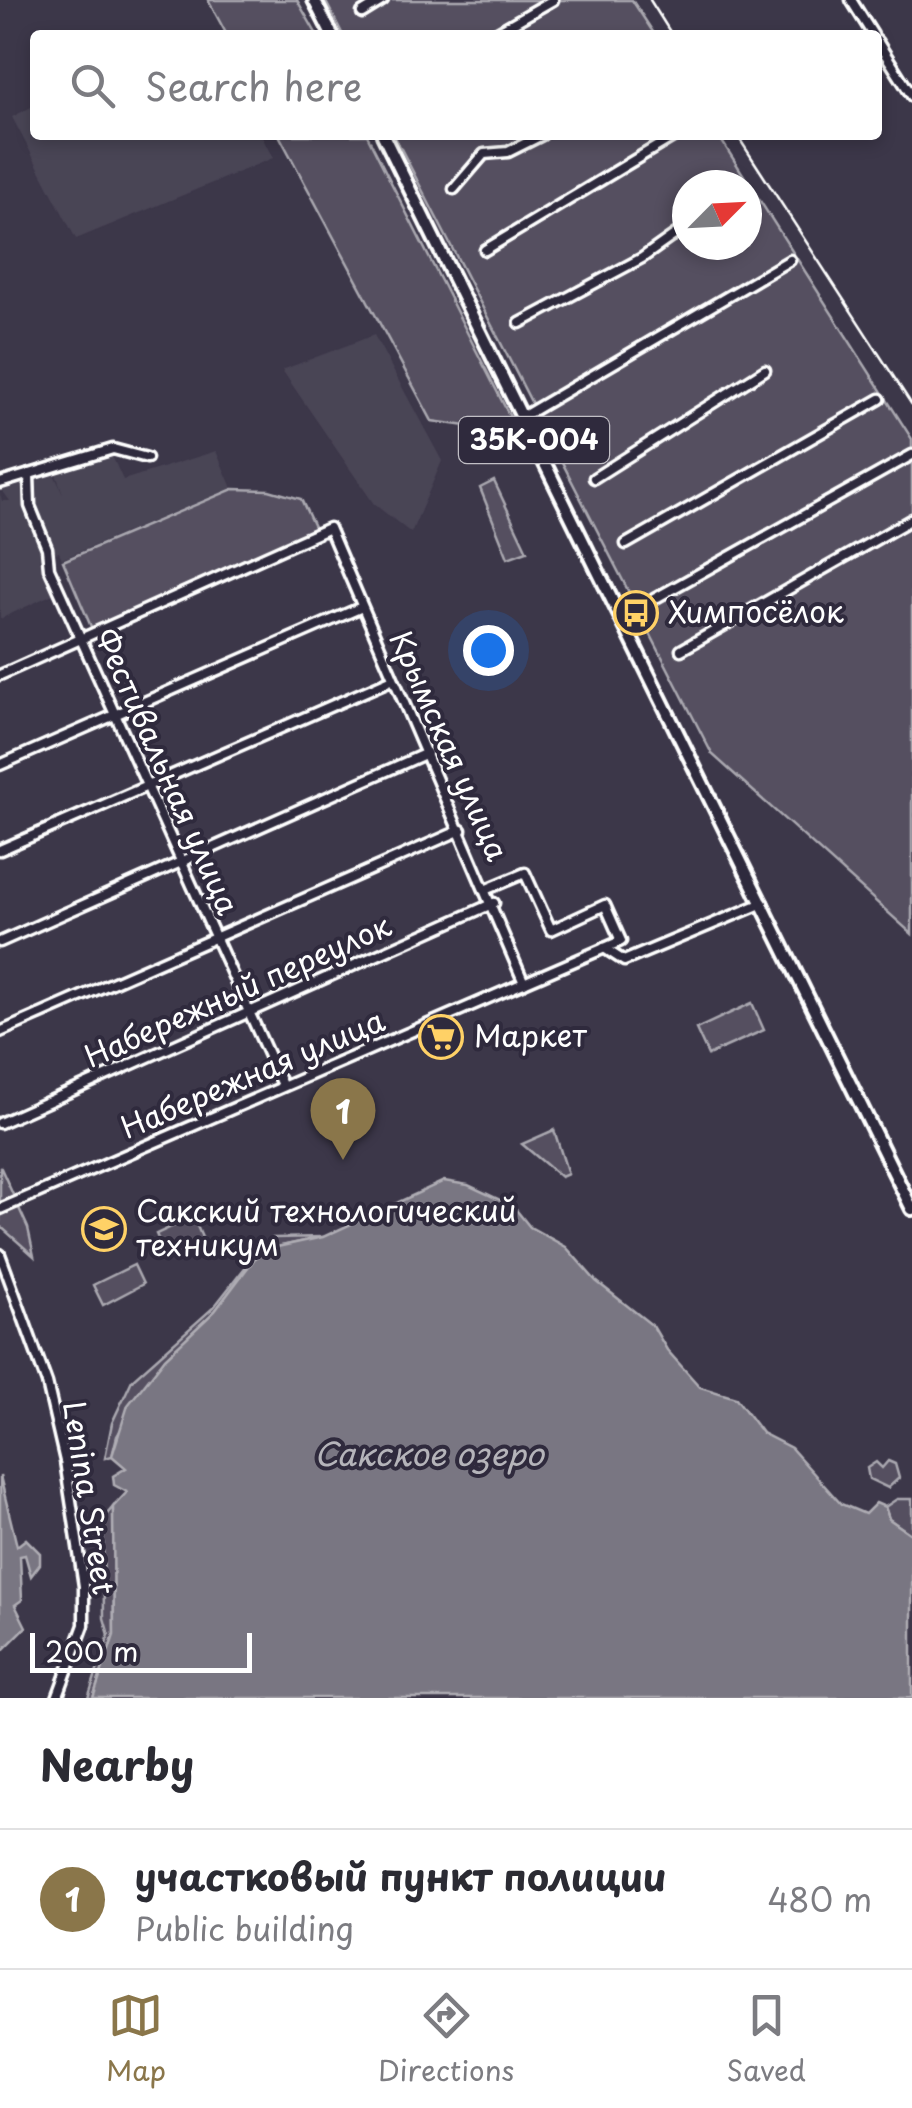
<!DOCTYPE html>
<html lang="en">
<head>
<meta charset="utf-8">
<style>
	body { margin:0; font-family:"Playpen Sans",sans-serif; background:#f2f2f3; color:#2b2b33 }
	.compass { position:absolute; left:672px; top:170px; width:90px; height:90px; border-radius:50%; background:#fff; box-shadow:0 5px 15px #0003; rotate:66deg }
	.scale { position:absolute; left:30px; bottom:25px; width:222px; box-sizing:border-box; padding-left:10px; border:5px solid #fff; border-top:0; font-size:28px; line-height:35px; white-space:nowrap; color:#fff; -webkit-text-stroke:8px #2f2a3d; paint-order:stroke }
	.you { position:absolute; left:488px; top:650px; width:35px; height:35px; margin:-25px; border:8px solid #fff; border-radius:50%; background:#1a73e8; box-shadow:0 0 0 15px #1a73e833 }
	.badge { display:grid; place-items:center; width:65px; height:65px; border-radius:50%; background:#8a764a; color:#fff; font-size:32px; font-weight:700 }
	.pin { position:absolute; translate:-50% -82px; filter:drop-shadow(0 2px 5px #0008) }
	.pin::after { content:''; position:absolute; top:52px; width:35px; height:30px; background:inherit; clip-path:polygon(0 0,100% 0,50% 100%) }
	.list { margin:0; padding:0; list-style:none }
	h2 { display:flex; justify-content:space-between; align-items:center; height:130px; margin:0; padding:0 40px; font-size:42px }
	h2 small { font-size:32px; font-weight:400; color:#7c7c81 }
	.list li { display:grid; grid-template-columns:65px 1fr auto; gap:30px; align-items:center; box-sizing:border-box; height:140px; padding:0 40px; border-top:2px solid #e1e1e2 }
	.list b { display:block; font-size:38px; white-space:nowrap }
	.list p { margin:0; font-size:32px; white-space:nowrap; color:#7c7c81 }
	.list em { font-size:32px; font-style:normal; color:#7c7c81 }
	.icon { flex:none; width:55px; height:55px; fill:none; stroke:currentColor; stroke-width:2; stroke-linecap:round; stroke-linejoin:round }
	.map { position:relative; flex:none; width:912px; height:1698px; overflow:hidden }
	.search { position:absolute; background:#fff; box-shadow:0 5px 15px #0003; left:30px; right:30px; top:30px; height:110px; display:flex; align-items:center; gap:25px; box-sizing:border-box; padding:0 35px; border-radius:10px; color:#7c7c81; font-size:38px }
	.sheet { height:270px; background:#fff }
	nav { display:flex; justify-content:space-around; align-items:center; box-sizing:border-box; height:140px; border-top:2px solid #e1e1e2; background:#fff; font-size:28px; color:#7c7c81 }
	nav a { display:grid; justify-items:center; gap:5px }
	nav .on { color:#8a764a }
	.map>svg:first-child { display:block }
</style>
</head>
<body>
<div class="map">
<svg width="912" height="1698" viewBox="0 0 912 1698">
	<rect width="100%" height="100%" fill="#3c3749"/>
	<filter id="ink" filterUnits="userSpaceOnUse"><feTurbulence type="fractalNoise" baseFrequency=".01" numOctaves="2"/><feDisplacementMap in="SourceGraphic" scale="20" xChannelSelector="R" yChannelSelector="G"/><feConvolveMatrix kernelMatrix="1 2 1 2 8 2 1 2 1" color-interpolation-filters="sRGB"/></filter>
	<g filter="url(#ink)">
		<g fill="#494455">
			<polygon points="35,105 35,135 261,135 273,158 76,239 12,117"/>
			<polygon points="374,335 442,461 411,533 374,504 282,370"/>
			<polygon points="216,451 232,488 62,559 59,552 39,559 55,593 0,619 0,493 2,501 10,501 2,490 53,472 63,494 56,474 112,456 123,480"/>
		</g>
		<g fill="#555060" stroke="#aaa8b0" stroke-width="2.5" fill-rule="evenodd">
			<polygon points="208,0 297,0 317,35 227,35"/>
			<polygon points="325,0 632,0 655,35 343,35"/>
			<polygon points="279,135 367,135 510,417 480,428 432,421"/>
			<path d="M394,135H718L912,439V934L712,754ZM687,185H747V245H687Z"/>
			<polygon points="494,481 527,551 508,558 480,488"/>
			<polygon points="233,489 269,490 301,499 315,529 92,629 63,561"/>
			<polygon points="752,1003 764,1030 708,1055 696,1029"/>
			<polygon points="554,1130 568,1174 561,1177 522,1144"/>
			<polygon points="0,1166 28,1228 34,1256 0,1226"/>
			<polygon points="193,1217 204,1242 167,1258 156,1234"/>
			<polygon points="323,1237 268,1249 255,1258 215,1311 165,1358 117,1436 112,1456 105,1458 112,1423 132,1380 214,1307 258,1251 273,1238"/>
			<polygon points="134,1265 143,1284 103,1305 93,1285"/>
			<polygon points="888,1461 895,1464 899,1478 888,1488 869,1479 867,1468 876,1462 882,1468"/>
			<polygon points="897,1499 912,1499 912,1535 889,1519 885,1507"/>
			<polygon points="113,1507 114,1635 93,1698 88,1698 109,1635 104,1618 103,1519"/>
		</g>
		<g fill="#797682" stroke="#afadb4" stroke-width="2.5">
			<polygon points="444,1181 468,1185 513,1206 530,1227 566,1247 596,1281 653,1326 667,1350 700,1387 736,1398 762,1433 791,1448 841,1504 865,1514 876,1503 885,1507 889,1519 912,1535 912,1698 93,1698 114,1635 113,1507 127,1492 114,1485 113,1476 126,1468 112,1456 128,1405 165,1358 215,1311 255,1258 268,1249 323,1237"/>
			<polygon points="0,1476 17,1546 26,1539 40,1553 40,1564 31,1576 25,1555 20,1556 22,1600 15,1605 26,1627 0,1653"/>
		</g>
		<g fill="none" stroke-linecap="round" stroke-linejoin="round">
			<g stroke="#fff" stroke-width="15">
				<g id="minor">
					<polyline points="851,0 873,35"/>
					<polyline points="362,13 383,0"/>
					<polyline points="492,35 553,0"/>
					<polyline points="877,41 912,96"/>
					<polyline points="454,189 484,154 508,152 542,135"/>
					<polyline points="485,250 676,135"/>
					<polyline points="520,323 642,258 687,226"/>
					<polyline points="522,417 790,260"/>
					<polyline points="29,474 30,506 47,548 49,568 282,1085"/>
					<polyline points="594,478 765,370"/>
					<polyline points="0,483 113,449 147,458"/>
					<polyline points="626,544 880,399"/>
					<polyline points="654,599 912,455"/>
					<polyline points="681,650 912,519"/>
					<polyline points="0,675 329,528 524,983"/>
					<polyline points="0,765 362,607"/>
					<polyline points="0,850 391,680"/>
					<polyline points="0,942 427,753"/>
					<polyline points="604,948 624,961 763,903"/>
					<polyline points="0,1032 461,830"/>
					<polyline points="0,1123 494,903"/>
					<polyline points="0,1209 621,941 605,905 551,930 525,873 487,889"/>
					<polyline points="0,1254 47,1383 65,1461 84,1586 84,1625 57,1698"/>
				</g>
			</g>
			<g stroke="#fff" stroke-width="18">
				<g id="major">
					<polyline points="314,0 332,35"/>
					<polyline points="383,135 912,1209"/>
				</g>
			</g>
			<use href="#minor" stroke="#2f2a3d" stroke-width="8"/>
			<use href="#major" stroke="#2f2a3d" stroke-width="10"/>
			<g stroke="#fff" stroke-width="2.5">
				<polyline points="650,0 672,35"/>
				<polyline points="737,135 912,405"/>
			</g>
		</g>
	</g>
	<defs>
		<g id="bus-ring" transform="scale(2.25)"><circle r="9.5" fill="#2f2a3d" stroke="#ffd166" stroke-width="1.5"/><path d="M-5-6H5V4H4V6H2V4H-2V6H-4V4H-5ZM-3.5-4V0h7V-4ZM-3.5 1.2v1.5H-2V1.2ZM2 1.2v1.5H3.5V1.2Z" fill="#ffd166"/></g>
		<g id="supermarket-ring" transform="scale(2.25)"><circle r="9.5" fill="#2f2a3d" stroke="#ffd166" stroke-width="1.5"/><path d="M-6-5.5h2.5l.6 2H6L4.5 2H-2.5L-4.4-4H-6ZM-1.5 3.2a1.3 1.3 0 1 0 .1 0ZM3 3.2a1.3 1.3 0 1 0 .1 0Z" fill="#ffd166"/></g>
		<g id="university-ring" transform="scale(2.25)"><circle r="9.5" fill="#2f2a3d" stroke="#ffd166" stroke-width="1.5"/><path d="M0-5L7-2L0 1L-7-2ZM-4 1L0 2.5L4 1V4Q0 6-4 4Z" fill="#ffd166"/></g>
	</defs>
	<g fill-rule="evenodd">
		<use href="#bus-ring" x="636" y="613"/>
		<use href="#supermarket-ring" x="441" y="1037"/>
		<use href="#university-ring" x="104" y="1229"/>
	</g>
	<g text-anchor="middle" stroke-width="8" stroke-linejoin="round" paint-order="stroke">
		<rect fill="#2f2a3d" stroke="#c1bfc5" stroke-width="2.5" x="459" y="417" width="150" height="46" rx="8"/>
		<g font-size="28" font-weight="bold" fill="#fff">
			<text x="534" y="450">35К-004</text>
		</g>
		<g font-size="30" fill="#fff" stroke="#2f2a3d" text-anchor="start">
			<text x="668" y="623">Химпосёлок</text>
			<text x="474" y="1047">Маркет</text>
			<text x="136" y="1222">Сакский технологический<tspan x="136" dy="34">техникум</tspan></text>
		</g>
		<g font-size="30" fill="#fff" stroke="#2f2a3d">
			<text transform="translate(448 746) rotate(66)" y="10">Крымская улица</text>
			<text transform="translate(166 772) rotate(66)" y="10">Фестивальная улица</text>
			<text transform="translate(238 992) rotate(-24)" y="10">Набережный переулок</text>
			<text transform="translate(253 1075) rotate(-23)" y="10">Набережная улица</text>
			<text transform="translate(88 1498) rotate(81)" y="10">Lenina Street</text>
		</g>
		<g font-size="32" font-style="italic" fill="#b5b4ba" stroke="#2f2a3d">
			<text x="429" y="1466">Сакское озеро</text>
		</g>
	</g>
</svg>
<svg class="compass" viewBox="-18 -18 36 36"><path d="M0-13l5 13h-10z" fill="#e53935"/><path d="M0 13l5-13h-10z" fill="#7c7c81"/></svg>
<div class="scale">200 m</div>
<div class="you"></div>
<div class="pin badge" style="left:343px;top:1160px">1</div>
<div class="search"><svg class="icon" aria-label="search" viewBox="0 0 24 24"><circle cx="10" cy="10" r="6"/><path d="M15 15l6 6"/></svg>Search here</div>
</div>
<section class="sheet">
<h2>Nearby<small></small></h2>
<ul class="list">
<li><span class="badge">1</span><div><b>участковый пункт полиции</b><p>Public building</p></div><em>480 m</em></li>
</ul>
</section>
<nav>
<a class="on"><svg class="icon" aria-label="map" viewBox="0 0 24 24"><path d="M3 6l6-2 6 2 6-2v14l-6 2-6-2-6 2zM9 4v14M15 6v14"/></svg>Map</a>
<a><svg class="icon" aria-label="directions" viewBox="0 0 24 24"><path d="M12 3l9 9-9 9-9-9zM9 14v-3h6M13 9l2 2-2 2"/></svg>Directions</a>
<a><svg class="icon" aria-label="saved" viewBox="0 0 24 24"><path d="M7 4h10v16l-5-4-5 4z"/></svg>Saved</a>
</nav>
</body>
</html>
